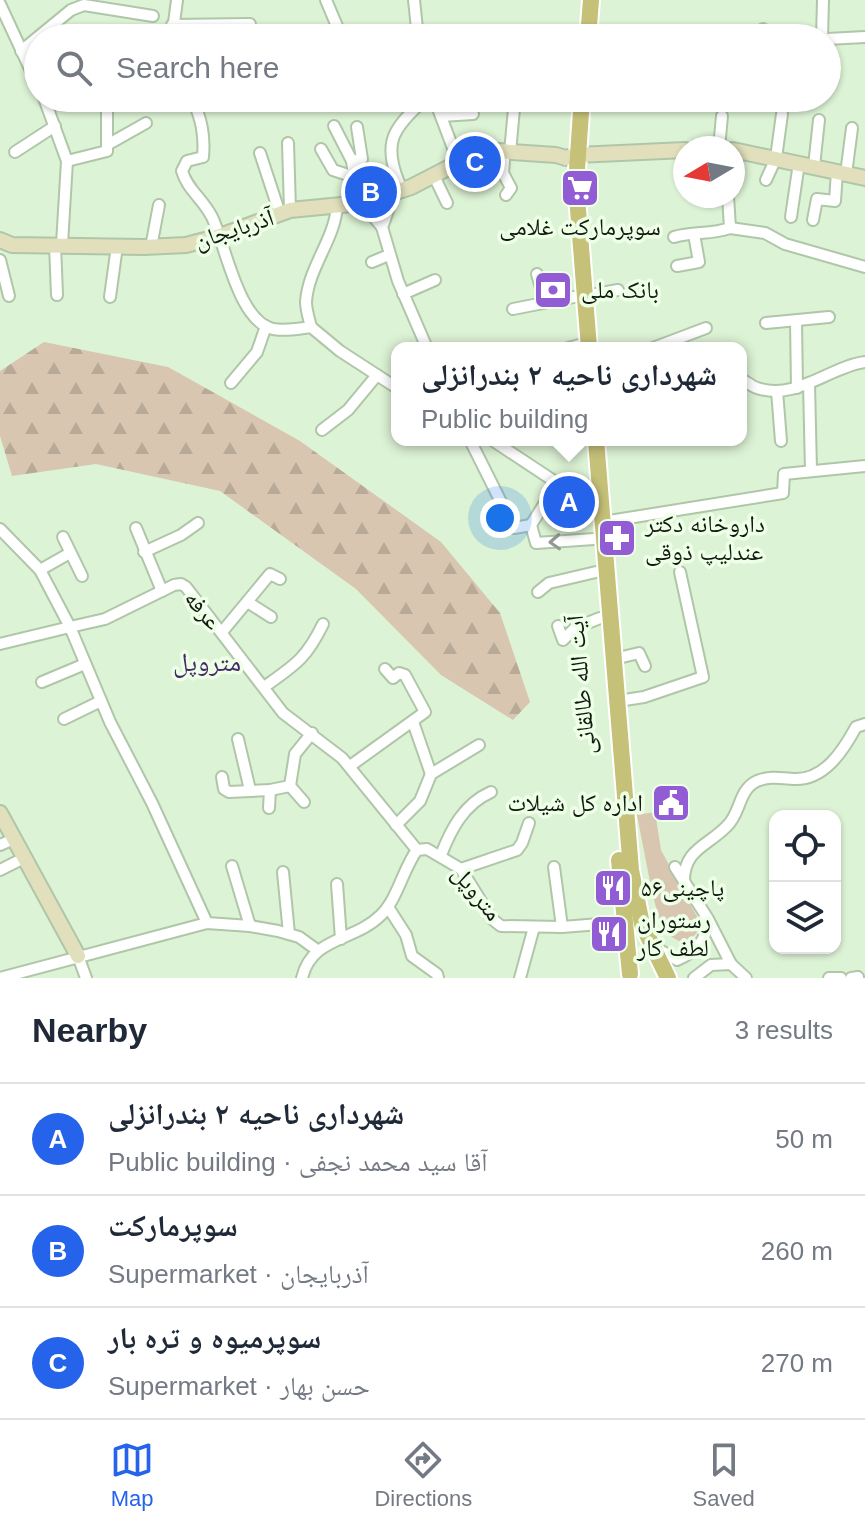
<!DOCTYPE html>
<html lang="en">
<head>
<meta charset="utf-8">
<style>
	body { margin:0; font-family:Helvetica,"Noto Naskh Arabic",sans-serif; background:#f2f2f3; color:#1f2937 }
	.controls { position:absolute; right:24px; bottom:24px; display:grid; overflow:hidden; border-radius:16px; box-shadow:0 2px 6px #0004 }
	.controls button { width:72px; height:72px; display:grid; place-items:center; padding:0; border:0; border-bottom:2px solid #e0e1e3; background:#fff; color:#1f2937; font:40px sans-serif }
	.compass { position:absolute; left:673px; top:136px; width:72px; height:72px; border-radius:50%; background:#fff; box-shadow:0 2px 6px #0004; rotate:260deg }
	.you { position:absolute; left:500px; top:518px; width:28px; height:28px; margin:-20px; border:6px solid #fff; border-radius:50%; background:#1a73e8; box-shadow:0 0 0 12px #1a73e833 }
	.badge { display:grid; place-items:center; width:52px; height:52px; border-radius:50%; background:#2563eb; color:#fff; font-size:26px; font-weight:700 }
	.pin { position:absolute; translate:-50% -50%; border:4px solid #fff; box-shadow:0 2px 8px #0006 }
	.popup { position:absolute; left:391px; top:342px; width:356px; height:104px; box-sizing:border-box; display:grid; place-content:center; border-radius:16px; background:#fff; filter:drop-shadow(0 2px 6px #0005); font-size:26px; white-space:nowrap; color:#747a83 }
	.popup b { font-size:30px; color:#1f2937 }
	.popup::after { content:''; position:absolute; left:50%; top:100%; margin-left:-16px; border:16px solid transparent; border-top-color:#fff }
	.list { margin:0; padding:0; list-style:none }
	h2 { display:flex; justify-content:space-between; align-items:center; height:104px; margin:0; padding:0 32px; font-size:34px }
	h2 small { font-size:26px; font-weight:400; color:#747a83 }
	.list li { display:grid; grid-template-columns:52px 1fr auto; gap:24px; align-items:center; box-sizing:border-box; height:112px; padding:0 32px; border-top:2px solid #e0e1e3 }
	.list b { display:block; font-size:30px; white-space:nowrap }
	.list p { margin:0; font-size:26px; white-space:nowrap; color:#747a83 }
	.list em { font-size:26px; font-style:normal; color:#747a83 }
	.icon { flex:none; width:44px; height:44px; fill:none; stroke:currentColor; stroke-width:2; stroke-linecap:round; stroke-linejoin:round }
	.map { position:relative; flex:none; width:865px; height:978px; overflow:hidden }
	.search { position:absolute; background:#fff; box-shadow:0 2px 6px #0004; left:24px; right:24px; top:24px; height:88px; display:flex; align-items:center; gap:20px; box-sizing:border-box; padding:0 28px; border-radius:44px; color:#747a83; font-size:30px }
	.sheet { height:440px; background:#fff }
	nav { display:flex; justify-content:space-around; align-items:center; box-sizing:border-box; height:112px; border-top:2px solid #e0e1e3; background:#fff; font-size:22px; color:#747a83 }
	nav a { display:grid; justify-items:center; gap:4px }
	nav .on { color:#2563eb }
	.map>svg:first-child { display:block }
</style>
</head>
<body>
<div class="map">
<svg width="865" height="978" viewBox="0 0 865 978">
	<defs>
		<pattern id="forest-firs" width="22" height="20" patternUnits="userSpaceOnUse" patternTransform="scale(2)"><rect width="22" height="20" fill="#d8c6b1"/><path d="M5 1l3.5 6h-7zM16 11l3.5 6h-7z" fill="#b8aa97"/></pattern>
	</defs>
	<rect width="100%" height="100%" fill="#ddf3d5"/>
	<polygon fill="#d8c6b1" points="655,812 661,850 702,926 689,942 683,943 662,932 651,887 637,815"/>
	<polygon fill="url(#forest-firs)" points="44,342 168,367 300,441 441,542 500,613 530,702 513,720 441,675 356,589 220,491 96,464 12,476 0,436 0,371"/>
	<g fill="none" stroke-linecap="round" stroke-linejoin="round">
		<g stroke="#b0c6a9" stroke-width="14">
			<g id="street">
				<polyline points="326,0 342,38"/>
				<polyline points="414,0 418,38"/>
				<polyline points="0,4 38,86"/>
				<polyline points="172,25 250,24"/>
				<polyline points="763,29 775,38"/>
				<polyline points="172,38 177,0"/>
				<polyline points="463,38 474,35"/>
				<polyline points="822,38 823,0"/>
				<polyline points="827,39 865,37"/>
				<polyline points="21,51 71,10 84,5 153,16"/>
				<polyline points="44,98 67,161 62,244"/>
				<path d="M192,98C201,118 205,134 203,157L187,161L182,171C187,189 203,199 212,217C226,246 238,321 273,329C286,331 298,329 311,327L340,351L397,388"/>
				<polyline points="434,98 459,164"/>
				<polyline points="441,116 473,114"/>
				<polyline points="334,126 352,161 358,203"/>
				<polyline points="288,143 290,210"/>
				<polyline points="107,145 146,123"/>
				<polyline points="719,148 722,116"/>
				<polyline points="321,149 333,170 354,177"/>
				<polyline points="15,152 55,126"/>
				<polyline points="510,152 515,98"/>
				<polyline points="260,153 280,214"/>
				<polyline points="504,160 503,173 511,188 506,195"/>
				<polyline points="67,161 107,151 107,98"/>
				<polyline points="352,161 362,159 357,127"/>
				<polyline points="814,166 819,120"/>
				<polyline points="846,174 852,128"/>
				<polyline points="434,176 447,203"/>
				<polyline points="766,180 776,158 782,114"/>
				<polyline points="362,203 382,227"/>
				<polyline points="791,217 799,163"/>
				<polyline points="813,220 817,199 835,201 837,171"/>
				<path d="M382,227C389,212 390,196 399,183C381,139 396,127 426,98"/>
				<polyline points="382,227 398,281 427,348"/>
				<polyline points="730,228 765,233 785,244 865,267"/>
				<path d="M674,237C693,231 711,235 730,228L728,196"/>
				<polyline points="55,244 57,295"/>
				<polyline points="151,247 159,205"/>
				<polyline points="0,260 9,296"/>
				<polyline points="372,262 389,255"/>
				<polyline points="677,266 699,262 694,234"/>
				<polyline points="537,274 545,301"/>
				<polyline points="403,294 435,280"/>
				<polyline points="585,296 618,290"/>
				<polyline points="110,297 117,246"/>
				<polyline points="513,309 574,297"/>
				<polyline points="796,321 797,388"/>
				<polyline points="766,323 829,317"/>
				<path d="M311,327C309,319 306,310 306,302C308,268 335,239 337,206"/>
				<polyline points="568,348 579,345"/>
				<polyline points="653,348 706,328"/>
				<path d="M741,379C746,381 751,386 757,388C796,401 829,367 865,362"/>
				<polyline points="231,383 257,352 266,326"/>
				<polyline points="809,383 811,471"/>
				<polyline points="777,391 781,441"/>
				<polyline points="322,430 348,410 377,375"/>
				<polyline points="470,440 514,528 531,525"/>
				<polyline points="492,440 554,481 589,486"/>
				<polyline points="558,482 531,525 536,543 594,539"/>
				<polyline points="603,522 783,493 784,474 865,466"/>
				<polyline points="136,528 162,591"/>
				<polyline points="0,529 40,570 70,627 105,619 174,585 181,584 186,587 283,713 342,758 417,850"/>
				<polyline points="63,537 82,576"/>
				<polyline points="144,552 181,535 198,523"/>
				<polyline points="40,570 70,553"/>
				<polyline points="538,592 549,583 596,572"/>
				<polyline points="249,603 271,617"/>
				<polyline points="558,626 563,640 575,628 600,618"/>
				<polyline points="222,632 270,574 280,579"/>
				<polyline points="0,644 70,627 110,722 152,803 207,923"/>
				<polyline points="614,659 639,653 645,666"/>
				<polyline points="42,682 85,664"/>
				<path d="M264,687C295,665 306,659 323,624"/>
				<polyline points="618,701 644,697 703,677 680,572"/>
				<polyline points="64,719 101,701"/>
				<polyline points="413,722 431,774"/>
				<polyline points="238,739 250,790"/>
				<polyline points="350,766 425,712 405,675 399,673 393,678 385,669"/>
				<polyline points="222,777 224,789 229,792 270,790 290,786 295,754 312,733"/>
				<polyline points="290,786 304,802"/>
				<polyline points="269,808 270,790"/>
				<polyline points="396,825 420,801 431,774 479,745"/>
				<polyline points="0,845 14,839"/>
				<path d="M441,855C451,829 464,804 491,792"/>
				<polyline points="232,866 250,926"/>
				<polyline points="554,867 562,927"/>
				<polyline points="675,867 708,919 731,964 746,978"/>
				<polyline points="461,869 517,850 522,843 529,823"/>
				<polyline points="0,870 24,858"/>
				<polyline points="283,872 289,934"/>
				<path d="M684,881C684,849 708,846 727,826C741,813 738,790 757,781C769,776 780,778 793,779C824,781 843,751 856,727L865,724"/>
				<polyline points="337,884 341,939"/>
				<polyline points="388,907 406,935 412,956 437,974 438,978"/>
				<path d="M658,949L677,960C695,952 706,942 708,921"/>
				<polyline points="78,956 86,978"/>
				<polyline points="0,978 207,923 250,926 278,931 299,937 317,950"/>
				<path d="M302,978C312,936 354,942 381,915C398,898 403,869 417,850L427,849L461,869L492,919L501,926L562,927L625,922"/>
				<polyline points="520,978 534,927"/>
				<polyline points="694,978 711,965 731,964"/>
				<polyline points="829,978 841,978"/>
				<polyline points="851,978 858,977"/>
			</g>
		</g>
		<g stroke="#b0c6a9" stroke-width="18">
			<g id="secondary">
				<polyline points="733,150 865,178"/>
				<polyline points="569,157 577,155 685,150"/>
				<polyline points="0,240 12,245 144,247 186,245 220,236 290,210 362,203 411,187 483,150 556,155 566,158"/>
				<polyline points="0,813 78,956"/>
			</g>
		</g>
		<g stroke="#fff" stroke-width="20">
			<g id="primary">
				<polyline points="588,38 591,0"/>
				<polyline points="582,98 576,184 589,348"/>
				<polyline points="596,440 631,870 642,924 668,978"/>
				<polyline points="619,860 630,974"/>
			</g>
		</g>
		<use href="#street" stroke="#fff" stroke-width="10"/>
		<use href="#secondary" stroke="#e2e0bc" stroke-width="14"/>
		<use href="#primary" stroke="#c6c178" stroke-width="16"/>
	</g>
	<defs><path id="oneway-chevron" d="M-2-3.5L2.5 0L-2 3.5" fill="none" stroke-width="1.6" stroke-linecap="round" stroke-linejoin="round" transform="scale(2)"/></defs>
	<use stroke="#949893" href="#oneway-chevron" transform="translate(555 542) rotate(177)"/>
	<defs>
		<g id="supermarket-square" transform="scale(2)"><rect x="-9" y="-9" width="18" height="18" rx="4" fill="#925cd5" stroke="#edffe7"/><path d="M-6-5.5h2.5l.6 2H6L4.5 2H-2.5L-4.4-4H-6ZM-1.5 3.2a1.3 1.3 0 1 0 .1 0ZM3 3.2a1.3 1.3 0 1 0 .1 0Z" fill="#fff"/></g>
		<g id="bank-square" transform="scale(2)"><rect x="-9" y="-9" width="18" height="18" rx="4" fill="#925cd5" stroke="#edffe7"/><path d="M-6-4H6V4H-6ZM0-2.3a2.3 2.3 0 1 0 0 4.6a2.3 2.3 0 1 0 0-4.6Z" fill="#fff"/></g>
		<g id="pharmacy-square" transform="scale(2)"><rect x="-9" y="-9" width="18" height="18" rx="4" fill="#925cd5" stroke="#edffe7"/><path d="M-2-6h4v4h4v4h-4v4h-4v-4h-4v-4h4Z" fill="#fff"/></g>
		<g id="civic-square" transform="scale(2)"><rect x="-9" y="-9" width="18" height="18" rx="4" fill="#925cd5" stroke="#edffe7"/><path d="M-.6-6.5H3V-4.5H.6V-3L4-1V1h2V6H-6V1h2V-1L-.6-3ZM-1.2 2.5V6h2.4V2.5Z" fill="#fff"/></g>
		<g id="restaurant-square" transform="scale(2)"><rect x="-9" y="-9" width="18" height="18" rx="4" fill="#925cd5" stroke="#edffe7"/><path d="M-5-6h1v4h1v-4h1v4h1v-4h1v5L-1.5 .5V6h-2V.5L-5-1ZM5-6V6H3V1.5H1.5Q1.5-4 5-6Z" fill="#fff"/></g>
	</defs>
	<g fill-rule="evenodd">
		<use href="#supermarket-square" x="580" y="188"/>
		<use href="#bank-square" x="553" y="290"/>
		<use href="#pharmacy-square" x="617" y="538"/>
		<use href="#civic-square" x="671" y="803"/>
		<use href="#restaurant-square" x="613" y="888"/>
		<use href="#restaurant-square" x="609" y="934"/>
	</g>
	<g text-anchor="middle" stroke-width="7" stroke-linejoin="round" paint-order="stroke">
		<g font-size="24" fill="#12190f" stroke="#edffe7" text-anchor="start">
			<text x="580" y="235" text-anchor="middle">سوپرمارکت غلامی</text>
			<text x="581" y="298">بانک ملی</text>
			<text x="645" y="532">داروخانه دکتر<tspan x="645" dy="28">عندلیپ ذوقی</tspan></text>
			<text x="643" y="811" text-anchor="end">اداره کل شیلات</text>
			<text x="641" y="896">پاچینی۵۶</text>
			<text x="637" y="928">رستوران<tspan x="637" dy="28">لطف کار</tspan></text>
		</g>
		<g font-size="24" fill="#12190f" stroke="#edffe7">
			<text transform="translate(234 229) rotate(-18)" y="8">آذربایجان</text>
			<text transform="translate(203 610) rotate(50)" y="8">عرفه</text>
			<text transform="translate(581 685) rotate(-95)" y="8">آیت الله طالقانی</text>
			<text transform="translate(477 893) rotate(51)" y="8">متروپل</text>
		</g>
		<g font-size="26" fill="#452b66" stroke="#edffe7">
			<text x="207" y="671">متروپل</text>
		</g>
	</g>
</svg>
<div class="controls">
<button><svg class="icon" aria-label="locate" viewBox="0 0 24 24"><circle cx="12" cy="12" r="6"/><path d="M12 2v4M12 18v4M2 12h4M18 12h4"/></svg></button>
<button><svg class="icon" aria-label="layers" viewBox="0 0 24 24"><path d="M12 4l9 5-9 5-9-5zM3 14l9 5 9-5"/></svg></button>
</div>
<svg class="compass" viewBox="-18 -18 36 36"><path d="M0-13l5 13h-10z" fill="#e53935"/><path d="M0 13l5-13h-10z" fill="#747a83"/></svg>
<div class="you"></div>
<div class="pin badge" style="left:569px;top:502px">A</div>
<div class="popup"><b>شهرداری ناحیه ۲ بندرانزلی</b>Public building</div>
<div class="pin badge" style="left:371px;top:192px">B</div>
<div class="pin badge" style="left:475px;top:162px">C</div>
<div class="search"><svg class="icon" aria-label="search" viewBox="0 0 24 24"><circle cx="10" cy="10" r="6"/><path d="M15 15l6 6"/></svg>Search here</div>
</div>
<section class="sheet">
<h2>Nearby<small>3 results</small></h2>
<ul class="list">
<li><span class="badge">A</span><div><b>شهرداری ناحیه ۲ بندرانزلی</b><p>Public building · آقا سید محمد نجفی</p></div><em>50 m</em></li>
<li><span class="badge">B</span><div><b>سوپرمارکت</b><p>Supermarket · آذربایجان</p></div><em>260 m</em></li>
<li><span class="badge">C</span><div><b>سوپرمیوه و تره بار</b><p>Supermarket · حسن بهار</p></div><em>270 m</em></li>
</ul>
</section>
<nav>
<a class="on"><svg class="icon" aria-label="map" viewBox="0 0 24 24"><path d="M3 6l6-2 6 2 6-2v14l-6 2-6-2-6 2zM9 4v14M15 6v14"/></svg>Map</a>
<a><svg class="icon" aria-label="directions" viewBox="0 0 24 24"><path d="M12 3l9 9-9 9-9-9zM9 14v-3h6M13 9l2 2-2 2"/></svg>Directions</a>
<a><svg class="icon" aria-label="saved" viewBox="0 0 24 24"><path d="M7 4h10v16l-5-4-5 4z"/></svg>Saved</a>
</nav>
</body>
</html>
